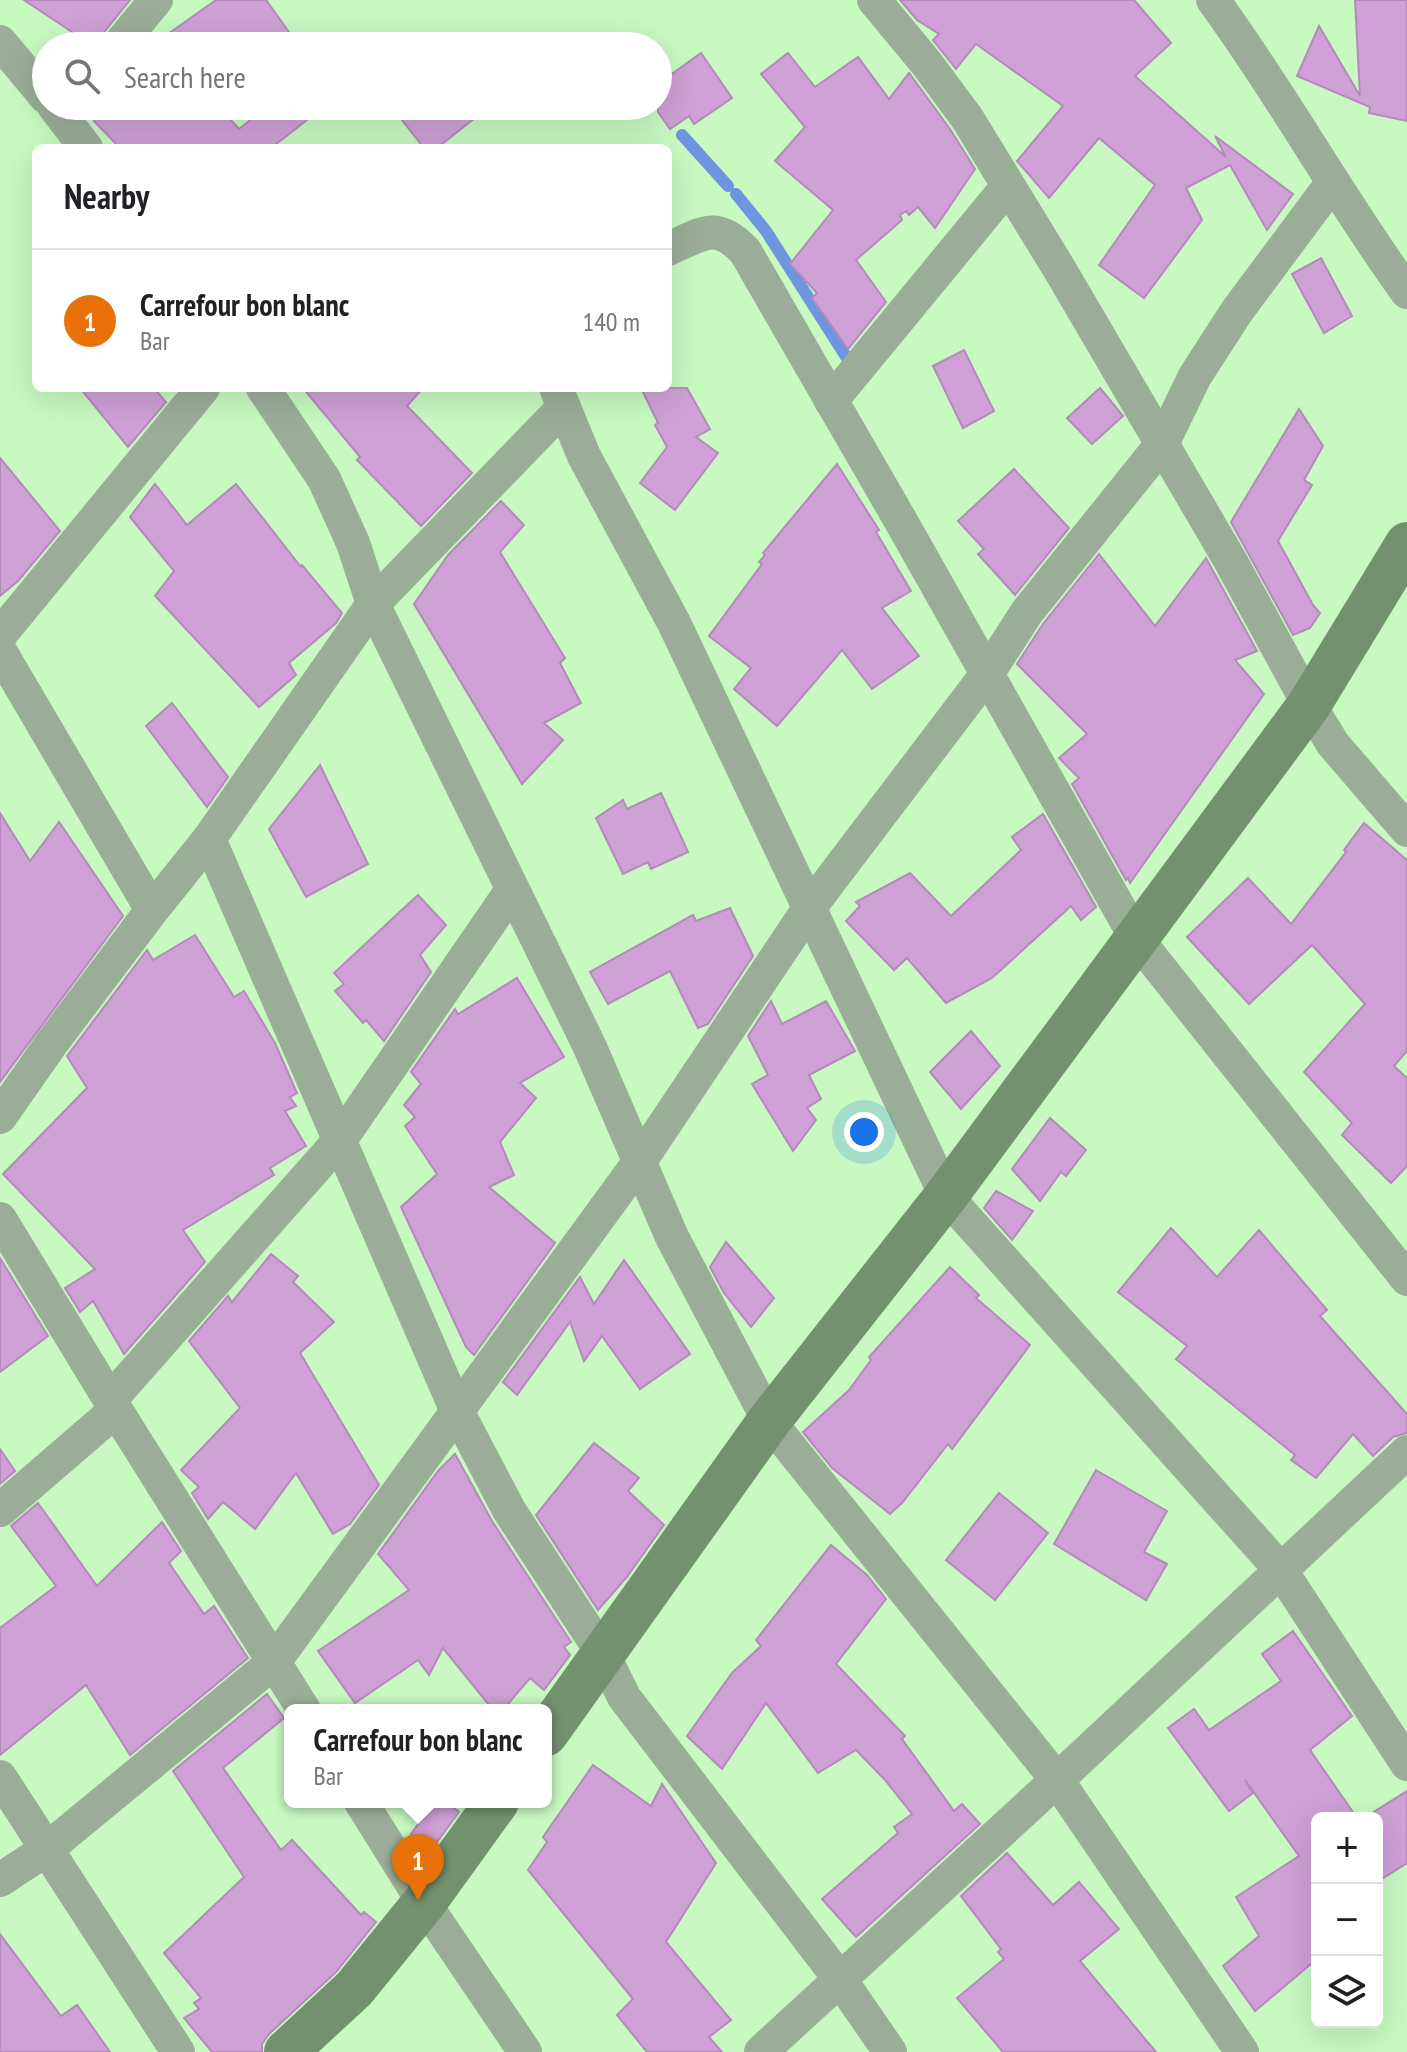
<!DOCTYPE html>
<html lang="en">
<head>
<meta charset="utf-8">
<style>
	body { margin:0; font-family:"PT Sans Narrow",sans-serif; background:#f6f6f6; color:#202124 }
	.controls { position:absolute; right:24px; bottom:24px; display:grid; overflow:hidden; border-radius:12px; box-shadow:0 8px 32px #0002 }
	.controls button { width:72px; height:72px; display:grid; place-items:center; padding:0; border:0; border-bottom:2px solid #e0e0e0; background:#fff; color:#202124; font:40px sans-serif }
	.you { position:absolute; left:864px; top:1132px; width:28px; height:28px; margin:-20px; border:6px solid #fff; border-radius:50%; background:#1a73e8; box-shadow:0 0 0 12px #1a73e833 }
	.badge { display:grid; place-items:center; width:52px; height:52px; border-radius:50%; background:#0b8043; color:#fff; font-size:26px; font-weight:700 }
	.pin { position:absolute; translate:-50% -66px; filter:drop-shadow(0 2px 4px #0008) }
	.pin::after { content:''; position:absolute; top:42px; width:28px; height:24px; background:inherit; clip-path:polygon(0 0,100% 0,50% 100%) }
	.popup { position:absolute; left:284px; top:1704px; width:268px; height:104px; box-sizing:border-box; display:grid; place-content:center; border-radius:12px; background:#fff; filter:drop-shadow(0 2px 6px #0005); font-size:26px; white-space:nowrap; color:#757577 }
	.popup b { font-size:30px; color:#202124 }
	.popup::after { content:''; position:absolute; left:50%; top:100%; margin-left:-16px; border:16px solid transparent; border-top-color:#fff }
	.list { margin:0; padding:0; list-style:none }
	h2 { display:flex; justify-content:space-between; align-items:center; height:104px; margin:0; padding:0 32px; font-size:34px }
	h2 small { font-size:26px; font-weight:400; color:#757577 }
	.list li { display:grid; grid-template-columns:52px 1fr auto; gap:24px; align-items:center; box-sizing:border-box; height:144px; padding:0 32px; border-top:2px solid #e0e0e0 }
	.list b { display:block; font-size:30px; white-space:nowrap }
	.list p { margin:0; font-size:26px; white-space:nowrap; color:#757577 }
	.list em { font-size:26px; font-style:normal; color:#757577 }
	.icon { flex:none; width:44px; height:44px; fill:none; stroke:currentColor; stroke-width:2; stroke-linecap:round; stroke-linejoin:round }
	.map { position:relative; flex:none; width:1407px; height:2052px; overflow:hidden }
	.search { position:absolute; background:#fff; box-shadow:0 8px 32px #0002; left:32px; top:32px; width:640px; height:88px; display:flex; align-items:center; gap:20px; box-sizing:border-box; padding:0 28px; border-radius:44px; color:#757577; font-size:30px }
	.panel { position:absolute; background:#fff; box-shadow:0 8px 32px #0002; left:32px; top:144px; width:640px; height:248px; border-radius:12px }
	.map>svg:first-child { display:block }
</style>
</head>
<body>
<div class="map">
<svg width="1407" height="2052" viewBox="0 0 1407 2052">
	<rect width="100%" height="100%" fill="#c7f9c1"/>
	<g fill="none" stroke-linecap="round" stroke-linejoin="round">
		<g stroke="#6e96e0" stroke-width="12">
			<polyline points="682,135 728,186"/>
			<polyline points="736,194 766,231 852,366"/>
		</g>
	</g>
	<g fill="#cea0d5" stroke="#b589bc" stroke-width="2">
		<polygon points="24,0 130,0 93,46"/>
		<polygon points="216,0 266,0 299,46 151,46"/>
		<polygon points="900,0 1134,0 1171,43 1135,76 1226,157 1215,136 1293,194 1267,230 1230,165 1186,188 1202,220 1144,298 1099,265 1155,185 1099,138 1049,198 1017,161 1063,106 976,44 956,69 933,40 939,34 917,20"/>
		<polygon points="1355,0 1407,0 1407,121 1369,113 1370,107 1297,76 1319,26 1360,96"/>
		<polygon points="701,53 732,98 694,124 689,116 670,129 658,112 658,84"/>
		<polygon points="788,53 815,87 858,57 889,99 909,73 950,129 975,169 935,228 918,207 909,215 906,211 900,215 902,220 856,260 886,302 848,349 812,298 817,293 790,264 833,210 775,161 805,127 761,74"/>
		<polygon points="103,106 218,106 239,129 268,106 325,106 271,148 120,148 94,121"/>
		<polygon points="391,106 490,106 437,148 424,148"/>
		<polygon points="1321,258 1352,316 1324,333 1292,274"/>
		<polygon points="964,350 994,411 963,428 933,366"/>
		<polygon points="80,388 154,388 166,402 128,447"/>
		<polygon points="303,388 423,388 407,406 472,473 421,526 357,460 360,457"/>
		<polygon points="641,388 687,388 710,429 696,437 718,453 675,510 640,483 667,447 655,425 658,423"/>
		<polygon points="1100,388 1123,416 1092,444 1067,418"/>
		<polygon points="1299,409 1323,446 1304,480 1312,485 1278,541 1313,605 1320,613 1310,628 1293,635 1231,522"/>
		<polygon points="0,458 60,531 18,581 0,596"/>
		<polygon points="837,464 879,530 876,532 911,591 882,608 919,656 872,689 842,650 777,726 734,689 751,668 709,636 762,564 759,562 765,555 763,553"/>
		<polygon points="1014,469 1069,528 1015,595 978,554 984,549 958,521"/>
		<polygon points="155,484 187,525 236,484 301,567 302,565 342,613 336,623 289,663 296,675 259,707 155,596 174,571 130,517"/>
		<polygon points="501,501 524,525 500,552 565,658 560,663 581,703 544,723 563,740 522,784 414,604 448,555"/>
		<polygon points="1099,554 1155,626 1206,558 1257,651 1235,660 1264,694 1130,883 1128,878 1126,880 1072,784 1079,778 1059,758 1087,734 1017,664 1043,624"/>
		<polygon points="172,703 228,777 207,807 146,726"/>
		<polygon points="320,765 368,864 306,897 269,829"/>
		<polygon points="661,793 688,852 651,869 648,862 623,874 596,818 623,800 627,809"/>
		<polygon points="0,813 30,861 59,822 123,916 0,1082"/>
		<polygon points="1043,814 1096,907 1081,920 1071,906 992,978 946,1003 907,958 894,970 846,921 860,906 856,902 910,873 951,916 1021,850 1012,837"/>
		<polygon points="1364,823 1407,860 1407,1051 1394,1066 1407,1078 1407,1166 1391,1183 1342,1135 1352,1123 1304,1072 1365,1004 1312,945 1249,1004 1187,937 1248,878 1291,924 1346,852 1344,850"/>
		<polygon points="418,895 446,925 420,955 431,972 384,1041 366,1020 363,1023 335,991 344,984 334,973"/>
		<polygon points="730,908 753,956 708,1024 698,1028 670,971 608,1004 590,972 693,915 696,921"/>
		<polygon points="195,935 234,997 244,991 275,1043 297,1093 290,1097 296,1106 285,1111 306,1146 270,1168 274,1175 183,1230 205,1262 124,1354 93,1301 80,1312 65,1288 95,1269 3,1174 87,1088 67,1056 147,950 153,960"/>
		<polygon points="517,978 564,1057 520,1083 536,1098 500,1142 514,1175 489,1187 555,1243 474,1355 466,1347 401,1207 437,1174 405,1126 415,1117 404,1105 421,1084 411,1072 455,1009 458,1014"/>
		<polygon points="771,1001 782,1024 826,1001 855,1051 809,1075 821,1099 807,1108 816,1120 793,1151 752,1084 768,1075 748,1036"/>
		<polygon points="971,1031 1000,1066 961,1109 930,1072"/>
		<polygon points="1050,1118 1086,1150 1066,1176 1061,1172 1040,1201 1012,1169"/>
		<polygon points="996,1191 1033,1211 1012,1240 984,1208"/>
		<polygon points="1171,1228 1217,1277 1259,1230 1327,1310 1320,1316 1407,1414 1407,1433 1393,1437 1373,1456 1353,1434 1316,1478 1291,1460 1295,1455 1176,1359 1187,1346 1118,1292"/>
		<polygon points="726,1242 774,1298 751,1327 724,1293 710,1267"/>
		<polygon points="271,1254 298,1276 293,1282 334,1322 300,1353 379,1485 350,1524 333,1534 296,1473 255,1529 223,1502 208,1519 192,1493 199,1487 181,1470 240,1408 189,1341 228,1296 232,1302"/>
		<polygon points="0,1258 48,1336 0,1372"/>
		<polygon points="624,1260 690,1354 640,1389 602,1336 584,1361 570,1322 517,1395 503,1382 580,1277 594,1304"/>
		<polygon points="950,1267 979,1295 976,1298 1030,1345 952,1449 948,1444 902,1503 890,1514 832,1468 803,1432 849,1390 871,1360 869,1357"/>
		<polygon points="594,1443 639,1478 628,1491 664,1525 627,1577 598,1610 536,1515"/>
		<polygon points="0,1449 15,1471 0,1484"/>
		<polygon points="455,1454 492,1521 571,1642 564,1647 570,1655 544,1690 530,1678 503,1710 493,1710 443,1648 429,1675 418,1660 355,1703 318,1651 409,1590 378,1554 438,1471"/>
		<polygon points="1096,1470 1167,1511 1144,1552 1167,1564 1146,1600 1054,1544"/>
		<polygon points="999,1493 1048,1533 995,1600 946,1560"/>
		<polygon points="38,1503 97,1586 162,1522 181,1551 169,1563 204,1614 214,1606 248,1658 130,1755 86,1685 0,1755 0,1628 56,1586 11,1526"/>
		<polygon points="831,1545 867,1575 886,1599 836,1664 905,1736 902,1739 954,1811 962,1804 980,1824 856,1937 822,1899 898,1833 894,1827 912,1814 885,1780 856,1750 818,1773 766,1703 722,1769 687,1736 732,1673 761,1646 756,1640"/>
		<polygon points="1293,1631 1352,1716 1310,1750 1357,1818 1317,1818 1317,1959 1255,2011 1223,1966 1259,1936 1236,1897 1299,1856 1245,1780 1253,1793 1229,1811 1168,1728 1194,1709 1209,1730 1281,1681 1262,1654"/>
		<polygon points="267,1694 284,1718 223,1768 281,1850 292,1840 361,1915 364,1912 376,1922 336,1972 269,2034 262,2044 262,2052 212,2052 184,2018 199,2009 194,2003 201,1998 164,1953 244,1877 173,1771"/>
		<polygon points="593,1765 651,1806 662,1784 716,1863 666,1942 731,2020 709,2037 722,2052 647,2052 617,2015 633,1999 528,1870 547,1842 543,1837"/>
		<polygon points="1407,1791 1407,1863 1377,1882 1377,1818 1364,1818"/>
		<polygon points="434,1802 446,1802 459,1812 426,1857 411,1834"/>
		<polygon points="1007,1853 1053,1905 1079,1882 1119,1929 1080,1961 1156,2052 1003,2052 957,1998 1004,1959 998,1952 1001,1949 961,1896"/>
		<polygon points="0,1934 61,2016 77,2005 110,2052 0,2052"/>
	</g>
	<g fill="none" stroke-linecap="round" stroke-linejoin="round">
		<g stroke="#9aae97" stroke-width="34">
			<polyline points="874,0 927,64 967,118 1060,270 1230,560 1309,705 1333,744 1407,830"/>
			<path d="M1213,0C1282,94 1338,197 1407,292"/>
			<polyline points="0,42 46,97"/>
			<polyline points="118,46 156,0"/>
			<polyline points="54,106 86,148"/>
			<path d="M668,249C703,234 715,220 745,251L902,523L1136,938L1407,1279"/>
			<polyline points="556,388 584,456 674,623 946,1196 1280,1569 1407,1764"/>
			<polyline points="831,401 1008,186"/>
			<polyline points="564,407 373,604 589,1045 672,1237 769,1421 1057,1780 1242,2052"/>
			<polyline points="0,635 203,388"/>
			<polyline points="0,651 152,910"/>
			<polyline points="209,839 456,1409 509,1510 603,1654 624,1697 839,1978 890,2052"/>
			<polyline points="0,1117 51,1044 152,910 209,839 373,604 353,543 324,479 263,388"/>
			<polyline points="0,1219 116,1410 304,1710"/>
			<polyline points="110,1400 340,1140 512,890"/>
			<polyline points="0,1510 116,1410"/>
			<polyline points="0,1777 178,2052"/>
			<polyline points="361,1802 424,1903 525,2052"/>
			<polyline points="0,1880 47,1849 274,1662 640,1161 810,907 987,674 1027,612 1162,444 1195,376 1237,311 1333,182"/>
			<polyline points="761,2052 1057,1780 1407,1452"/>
		</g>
		<g stroke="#73916f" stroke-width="44">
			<polyline points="546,1734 769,1421 946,1196 1309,705 1407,544"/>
			<polyline points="286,2052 354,1989 424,1903 497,1802"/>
		</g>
	</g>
</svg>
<div class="controls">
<button>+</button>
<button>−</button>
<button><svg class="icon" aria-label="layers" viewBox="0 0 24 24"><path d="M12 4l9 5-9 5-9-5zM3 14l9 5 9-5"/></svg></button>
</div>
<div class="you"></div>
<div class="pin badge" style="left:418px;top:1900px;background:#e8710a">1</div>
<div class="popup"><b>Carrefour bon blanc</b>Bar</div>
<div class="search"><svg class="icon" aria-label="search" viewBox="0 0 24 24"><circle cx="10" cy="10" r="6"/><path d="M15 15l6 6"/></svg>Search here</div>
<section class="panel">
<h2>Nearby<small></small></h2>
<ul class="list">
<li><span class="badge" style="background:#e8710a">1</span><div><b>Carrefour bon blanc</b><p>Bar</p></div><em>140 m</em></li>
</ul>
</section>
</div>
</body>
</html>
